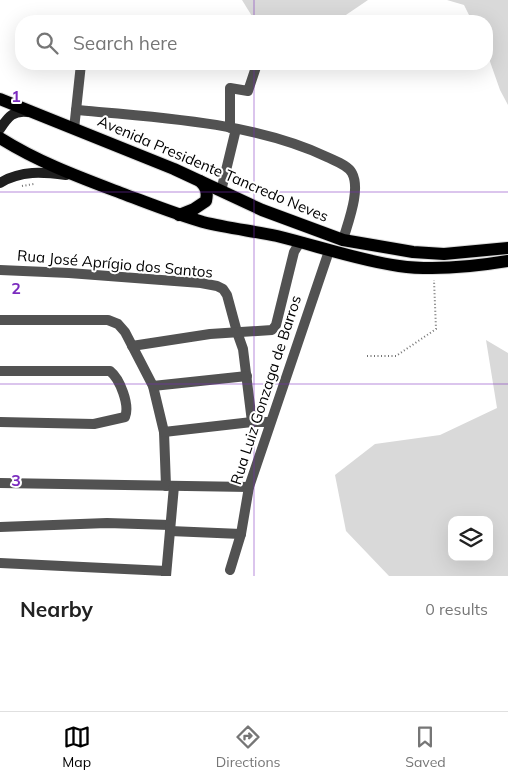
<!DOCTYPE html>
<html lang="en">
<head>
<meta charset="utf-8">
<style>
	body { margin:0; font-family:Mulish,sans-serif; background:#f6f6f6; color:#222 }
	.controls { position:absolute; right:15px; bottom:15px; display:grid; overflow:hidden; border-radius:10px; box-shadow:0 5px 20px #0002 }
	.controls button { width:45px; height:45px; display:grid; place-items:center; padding:0; border:0; border-bottom:1px solid #e0e0e0; background:#fff; color:#222; font:25px sans-serif }
	.list { margin:0; padding:0; list-style:none }
	h2 { display:flex; justify-content:space-between; align-items:center; height:65px; margin:0; padding:0 20px; font-size:21px }
	h2 small { font-size:16px; font-weight:400; color:#767676 }
	.icon { flex:none; width:28px; height:28px; fill:none; stroke:currentColor; stroke-width:2; stroke-linecap:round; stroke-linejoin:round }
	.map { position:relative; flex:none; width:508px; height:576px; overflow:hidden }
	.search { position:absolute; background:#fff; box-shadow:0 5px 20px #0002; left:15px; right:15px; top:15px; height:55px; display:flex; align-items:center; gap:12px; box-sizing:border-box; padding:0 18px; border-radius:20px; color:#767676; font-size:19px }
	.sheet { height:135px; background:#fff }
	nav { display:flex; justify-content:space-around; align-items:center; box-sizing:border-box; height:70px; border-top:1px solid #e0e0e0; background:#fff; font-size:14px; color:#767676 }
	nav a { display:grid; justify-items:center; gap:2px }
	nav .on { color:#000 }
	.map>svg:first-child { display:block }
</style>
</head>
<body>
<div class="map">
<svg width="508" height="576" viewBox="0 0 508 576">
	<rect width="100%" height="100%" fill="#fff"/>
	<g fill="#d9d9d9" fill-rule="evenodd">
		<polygon points="242,0 368,0 337,21 255,21"/>
		<polygon points="447,0 508,0 508,105 500,90 487,53 487,21 472,21 464,5"/>
		<path d="M486,340L508,353V576H389L346,531L335,475L375,444L440,435L497,408ZM452,520H489V557H452Z"/>
	</g>
	<g fill="none" stroke-linecap="round" stroke-linejoin="round">
		<g stroke="#dbdbdb" stroke-width="14">
			<g id="primary">
				<polyline points="0,99 174,169 262,210 343,240 413,252 444,254 508,248"/>
				<path d="M0,138C38,162 79,177 121,193C148,203 175,214 203,222C227,228 253,231 277,236C318,246 357,260 399,266C435,271 472,267 508,261"/>
				<path d="M179,215L194,209L206,201C208,192 206,187 200,181"/>
			</g>
		</g>
		<g stroke="#747474" stroke-width="2" stroke-dasharray="1 2.5" stroke-linecap="butt">
			<polyline points="22,186 34,184"/>
			<polyline points="367,356 396,356 436,329 434,280"/>
		</g>
		<g stroke="#525252" stroke-width="10">
			<path d="M76,110C157,117 253,122 327,157C335,161 348,165 352,173C361,190 348,222 343,240"/>
			<polyline points="230,128 230,88 248,91 257,64"/>
			<polyline points="74,129 81,64"/>
			<polyline points="221,191 236,129"/>
			<polyline points="0,270 69,273 201,283 217,286 223,289 227,295 237,332 243,349 252,422 270,422"/>
			<polyline points="0,320 108,320 118,324 125,332 153,386 164,432 166,486"/>
			<polyline points="132,346 210,334 272,330 276,325 294,252 300,242"/>
			<path d="M0,371H110C120,379 130,405 125,417L94,424L0,422"/>
			<polyline points="153,386 247,376"/>
			<polyline points="164,432 252,422"/>
			<polyline points="0,483 249,487"/>
			<polyline points="0,527 107,523 170,525"/>
			<polyline points="170,531 241,534"/>
			<polyline points="0,563 166,571"/>
			<polyline points="230,570 241,534 249,487 329,251"/>
			<polyline points="166,576 174,486"/>
		</g>
		<g stroke="#1f1f1f" stroke-width="10">
			<path d="M0,129C8,117 13,110 28,112"/>
			<path d="M0,183C21,170 43,172 66,175"/>
		</g>
		<use href="#primary" stroke="#000" stroke-width="12"/>
	</g>
	<path fill="none" stroke="#7b2cbf" stroke-width="1" stroke-opacity="0.55" d="M254,0V21M254,64V576M0,192H508M0,384H508"/>
	<g text-anchor="middle" stroke-width="4" stroke-linejoin="round" paint-order="stroke">
		<g font-size="15" fill="#000" stroke="#fff">
			<text transform="translate(213 169) rotate(23)" y="5">Avenida Presidente Tancredo Neves</text>
			<text transform="translate(115 264) rotate(5)" y="5">Rua José Aprígio dos Santos</text>
			<text transform="translate(266 390) rotate(-72)" y="5">Rua Luiz Gonzaga de Barros</text>
		</g>
	</g>
	<g font-size="16" text-anchor="middle" font-weight="bold" fill="#7b2cbf" stroke="#fff" stroke-width="4" stroke-linejoin="round" paint-order="stroke">
		<text x="16" y="102">1</text>
		<text x="16" y="294">2</text>
		<text x="16" y="486">3</text>
	</g>
</svg>
<div class="controls">
<button><svg class="icon" aria-label="layers" viewBox="0 0 24 24"><path d="M12 4l9 5-9 5-9-5zM3 14l9 5 9-5"/></svg></button>
</div>
<div class="search"><svg class="icon" aria-label="search" viewBox="0 0 24 24"><circle cx="10" cy="10" r="6"/><path d="M15 15l6 6"/></svg>Search here</div>
</div>
<section class="sheet">
<h2>Nearby<small>0 results</small></h2>
<ul class="list">
</ul>
</section>
<nav>
<a class="on"><svg class="icon" aria-label="map" viewBox="0 0 24 24"><path d="M3 6l6-2 6 2 6-2v14l-6 2-6-2-6 2zM9 4v14M15 6v14"/></svg>Map</a>
<a><svg class="icon" aria-label="directions" viewBox="0 0 24 24"><path d="M12 3l9 9-9 9-9-9zM9 14v-3h6M13 9l2 2-2 2"/></svg>Directions</a>
<a><svg class="icon" aria-label="saved" viewBox="0 0 24 24"><path d="M7 4h10v16l-5-4-5 4z"/></svg>Saved</a>
</nav>
</body>
</html>
